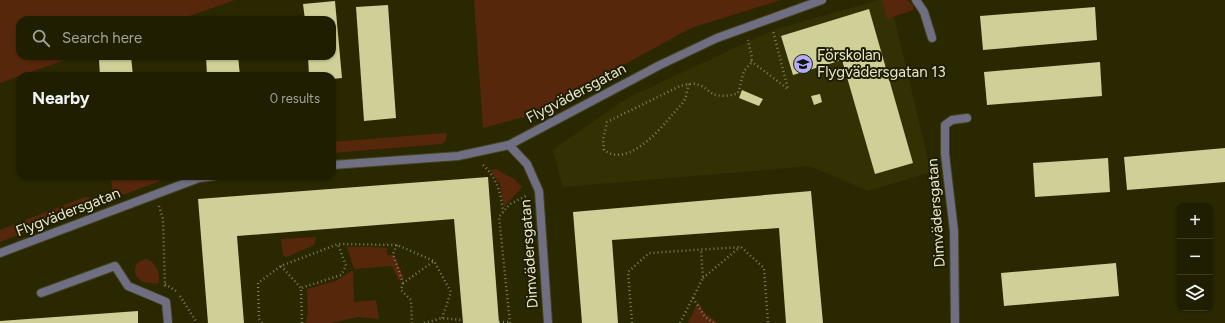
<!DOCTYPE html>
<html lang="en">
<head>
<meta charset="utf-8">
<style>
	body { margin:0; font-family:Figtree,sans-serif; background:#28270a; color:#f1f3f6 }
	.controls { position:absolute; right:12px; bottom:12px; display:grid; overflow:hidden; border-radius:8px; box-shadow:0 1px 3px #0004 }
	.controls button { width:36px; height:36px; display:grid; place-items:center; padding:0; border:0; border-bottom:1px solid #3d3c22; background:#201e00; color:#f1f3f6; font:20px sans-serif }
	.list { margin:0; padding:0; list-style:none }
	h2 { display:flex; justify-content:space-between; align-items:center; height:52px; margin:0; padding:0 16px; font-size:17px }
	h2 small { font-size:13px; font-weight:400; color:#a2a299 }
	.icon { flex:none; width:22px; height:22px; fill:none; stroke:currentColor; stroke-width:2; stroke-linecap:round; stroke-linejoin:round }
	.map { position:relative; flex:none; width:1225px; height:323px; overflow:hidden }
	.search { position:absolute; background:#201e00; box-shadow:0 1px 3px #0004; left:16px; top:16px; width:320px; height:44px; display:flex; align-items:center; gap:10px; box-sizing:border-box; padding:0 14px; border-radius:12px; color:#a2a299; font-size:15px }
	.panel { position:absolute; background:#201e00; box-shadow:0 1px 3px #0004; left:16px; top:72px; width:320px; height:108px; border-radius:12px }
	.map>svg:first-child { display:block }
</style>
</head>
<body>
<div class="map">
<svg width="1225" height="323" viewBox="0 0 1225 323">
	<rect width="100%" height="100%" fill="#2a2800"/>
	<polygon fill="#333104" points="880,0 890,0 931,172 868,191 810,166 563,187 553,150 627,98 776,29"/>
	<g fill="#57270b">
		<polygon points="0,0 235,0 178,20 20,20 20,56 76,56 0,83"/>
		<polygon points="474,0 781,0 691,28 532,115 483,128"/>
		<polygon points="882,0 907,0 913,5 913,10 887,19"/>
		<polygon points="445,133 447,134 445,142 441,144 332,153 332,142"/>
		<polygon points="496,169 514,179 522,187 504,207 500,184 490,170"/>
		<polygon points="132,176 173,176 118,197 113,194 111,179"/>
		<polygon points="85,197 92,198 93,205 91,207 0,242 0,230"/>
		<polygon points="316,237 314,245 289,256 286,257 283,255 281,239"/>
		<polygon points="372,247 387,248 387,255 394,255 404,278 400,281 398,279 392,266 354,269 347,247"/>
		<path d="M148,259C157,265 160,272 159,282L157,284L142,282L136,276C133,266 137,260 148,259Z"/>
		<polygon points="351,271 353,271 354,302 376,300 379,319 358,317 331,323 306,323 308,313 307,289 336,281"/>
		<polygon points="698,302 704,312 718,323 688,323"/>
	</g>
	<g fill="#cfcf98">
		<polygon points="335,1 342,78 332,79 332,76 309,76 308,56 332,56 332,20 305,20 303,4"/>
		<polygon points="388,5 396,118 364,121 356,7"/>
		<polygon points="1095,7 1097,40 983,50 980,16"/>
		<polygon points="869,9 913,163 875,174 842,60 793,75 781,36"/>
		<polygon points="131,56 133,76 100,76 99,60"/>
		<polygon points="206,56 238,56 240,76 207,76"/>
		<polygon points="1100,62 1102,96 987,105 984,72"/>
		<polygon points="742,90 763,99 759,106 739,98"/>
		<polygon points="820,94 822,102 814,105 811,96"/>
		<polygon points="1225,148 1225,182 1127,190 1124,157"/>
		<polygon points="1108,158 1110,192 1035,197 1033,163"/>
		<polygon points="488,177 499,323 463,323 454,219 237,236 244,323 208,323 198,199"/>
		<polygon points="811,191 823,323 786,323 779,228 612,240 618,323 582,323 573,212"/>
		<polygon points="1116,263 1119,296 1004,306 1001,273"/>
		<polygon points="138,311 138,323 0,323 0,321"/>
	</g>
	<g fill="none" stroke-linecap="round" stroke-linejoin="round">
		<g stroke="#44431d" stroke-width="10">
			<polyline id="lane" points="41,293 115,266 128,286 166,302 168,323"/>
		</g>
		<g stroke="#44431d" stroke-width="10">
			<g id="street">
				<polyline points="916,0 924,12 932,38"/>
				<polyline points="509,145 527,164 539,191 548,323"/>
				<polyline points="332,165 458,156 509,145 660,65 717,38 822,0"/>
				<polyline points="0,253 199,178 215,176"/>
				<polyline points="955,323 954,231 945,154 945,125 952,120 967,118"/>
			</g>
		</g>
		<g stroke="#7f7e5c" stroke-width="2.5" stroke-dasharray="1 3" stroke-linecap="butt">
			<polyline points="751,61 788,89 773,31"/>
			<path d="M689,84C687,89 687,95 685,99C682,105 677,109 673,114C659,131 627,168 604,150L603,140L607,122L680,86C686,85 693,82 699,85C704,86 708,91 713,94C720,97 731,96 738,93L744,71L751,63L752,58L748,40"/>
			<path d="M483,165C497,178 501,193 503,212"/>
			<polyline points="159,206 163,219 165,287"/>
			<polyline points="397,245 393,254 403,283 434,261"/>
			<polyline points="281,266 301,288"/>
			<polyline points="703,278 740,247"/>
			<polyline points="403,283 401,290 411,300 412,323"/>
			<polyline points="165,284 176,291"/>
			<polyline points="180,296 197,323"/>
			<polyline points="693,298 705,317 714,323"/>
			<polyline points="499,322 510,322"/>
			<polyline points="262,323 259,319 258,283 281,266 338,244 397,245 434,261 451,292 442,318"/>
			<polyline points="302,323 301,288 341,275 346,266 338,244"/>
			<polyline points="424,323 442,318 462,320"/>
			<polyline points="510,323 499,217 510,204 526,196"/>
			<polyline points="632,323 628,272 649,253 741,247 764,268 768,323"/>
			<polyline points="680,323 703,278 701,250"/>
		</g>
		<use href="#lane" stroke="#6f6e83" stroke-width="8"/>
		<use href="#street" stroke="#6f6e83" stroke-width="8"/>
	</g>
	<defs>
		<g id="school-disc" transform="scale(1)"><circle r="9.5" fill="#b3adf9" stroke="#1f1e04"/><path d="M0-5L7-2L0 1L-7-2ZM-4 1L0 2.5L4 1V4Q0 6-4 4Z" fill="#111"/></g>
	</defs>
	<g fill-rule="evenodd">
		<use href="#school-disc" x="803" y="64"/>
	</g>
	<g text-anchor="middle" stroke-width="4" stroke-linejoin="round" paint-order="stroke">
		<g font-size="15" fill="#e7e7cc" stroke="#1f1e04" text-anchor="start">
			<text x="817" y="60">Förskolan<tspan x="817" dy="17">Flygvädersgatan 13</tspan></text>
		</g>
		<g font-size="15" fill="#e7e7cc" stroke="#1f1e04">
			<text transform="translate(576 93) rotate(-28)" y="5">Flygvädersgatan</text>
			<text transform="translate(68 212) rotate(-21)" y="5">Flygvädersgatan</text>
			<text transform="translate(936 213) rotate(-94)" y="5">Dimvädersgatan</text>
			<text transform="translate(529 254) rotate(-94)" y="5">Dimvädersgatan</text>
		</g>
	</g>
</svg>
<div class="controls">
<button>+</button>
<button>−</button>
<button><svg class="icon" aria-label="layers" viewBox="0 0 24 24"><path d="M12 4l9 5-9 5-9-5zM3 14l9 5 9-5"/></svg></button>
</div>
<div class="search"><svg class="icon" aria-label="search" viewBox="0 0 24 24"><circle cx="10" cy="10" r="6"/><path d="M15 15l6 6"/></svg>Search here</div>
<section class="panel">
<h2>Nearby<small>0 results</small></h2>
<ul class="list">
</ul>
</section>
</div>
</body>
</html>
